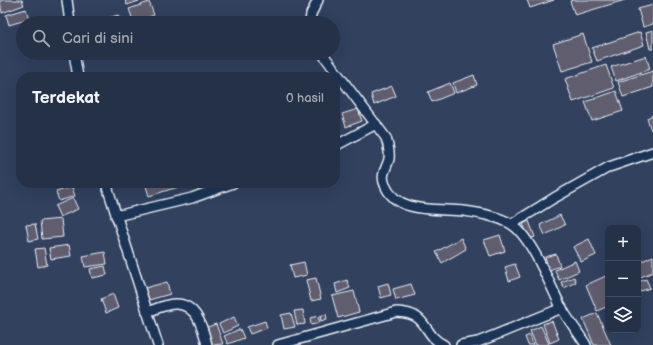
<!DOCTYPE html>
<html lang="id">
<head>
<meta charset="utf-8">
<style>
	body { margin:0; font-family:"Balsamiq Sans",sans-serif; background:#2d394d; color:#f1f3f6 }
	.controls { position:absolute; right:12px; bottom:12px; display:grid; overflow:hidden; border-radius:8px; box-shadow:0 4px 16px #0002 }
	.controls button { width:36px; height:36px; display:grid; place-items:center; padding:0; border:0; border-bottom:1px solid #424c5f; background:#253146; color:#f1f3f6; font:20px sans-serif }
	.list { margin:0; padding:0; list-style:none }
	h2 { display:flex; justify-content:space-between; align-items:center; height:52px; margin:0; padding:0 16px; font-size:17px }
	h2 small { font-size:13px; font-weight:400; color:#a3a9b3 }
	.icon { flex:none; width:22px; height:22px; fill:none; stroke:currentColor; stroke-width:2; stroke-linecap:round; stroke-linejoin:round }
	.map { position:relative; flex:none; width:653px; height:345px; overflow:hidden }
	.search { position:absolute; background:#253146; box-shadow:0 4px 16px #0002; left:16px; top:16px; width:324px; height:44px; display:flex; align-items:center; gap:10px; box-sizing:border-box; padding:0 14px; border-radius:22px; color:#a3a9b3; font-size:15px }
	.panel { position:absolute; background:#253146; box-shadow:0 4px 16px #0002; left:16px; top:72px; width:324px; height:116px; border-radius:16px }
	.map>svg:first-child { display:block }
</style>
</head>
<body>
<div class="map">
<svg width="653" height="345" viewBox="0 0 653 345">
	<rect width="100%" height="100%" fill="#31415e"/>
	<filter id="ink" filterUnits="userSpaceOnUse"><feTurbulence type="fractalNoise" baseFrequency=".025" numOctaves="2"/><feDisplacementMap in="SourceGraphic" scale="8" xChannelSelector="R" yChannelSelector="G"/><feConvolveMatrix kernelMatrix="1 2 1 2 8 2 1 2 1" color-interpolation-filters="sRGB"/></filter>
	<g filter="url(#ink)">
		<g fill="#615d6e" stroke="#e8f1f8">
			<polygon points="3,0 22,0 24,5 2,13 0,1"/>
			<polygon points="125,0 142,0 127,5"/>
			<polygon points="527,0 554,0 530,8"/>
			<polygon points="573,0 625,0 575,15 570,1"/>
			<polygon points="149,2 154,15 134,23 129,9"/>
			<polygon points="653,5 653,24 643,27 638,9"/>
			<polygon points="26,9 29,19 9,25 6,15"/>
			<polygon points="118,15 121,23 95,23 95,22"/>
			<polygon points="157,17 159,23 142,23"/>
			<polygon points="653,30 653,49 650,49 646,32"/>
			<polygon points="640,32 644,45 597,61 592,48"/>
			<polygon points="583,34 592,62 562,71 553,44"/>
			<polygon points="646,56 650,69 616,81 611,67"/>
			<polygon points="606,65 614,88 573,102 565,79"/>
			<polygon points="653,71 653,87 623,97 618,82"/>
			<polygon points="474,75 477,85 456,93 453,83"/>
			<polygon points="450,83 454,93 432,102 428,92"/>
			<polygon points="392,86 396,96 374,105 371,94"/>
			<polygon points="616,91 623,111 592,121 585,102"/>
			<polygon points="358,109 362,121 346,127 342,114"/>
			<polygon points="653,115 653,129 651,130 647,118"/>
			<polygon points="145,183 191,183 149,196"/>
			<polygon points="72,187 75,196 59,201 56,192"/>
			<polygon points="73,198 78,209 60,217 55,206"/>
			<polygon points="560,215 565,225 545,235 540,225"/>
			<polygon points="61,219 63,237 42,239 40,221"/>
			<polygon points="529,221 535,237 529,239 523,224"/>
			<polygon points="35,224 38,239 29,241 26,225"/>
			<polygon points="500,235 505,251 490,256 484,240"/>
			<polygon points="461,238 466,249 442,263 436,252"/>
			<polygon points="589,239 596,255 581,262 573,247"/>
			<polygon points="69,245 71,256 51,259 49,248"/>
			<polygon points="44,248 47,265 38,267 35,249"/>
			<polygon points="105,252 107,264 85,267 83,256"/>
			<polygon points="556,254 560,266 549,270 545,257"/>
			<polygon points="653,256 653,272 638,278 638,263"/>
			<polygon points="575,261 579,271 559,280 555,270"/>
			<polygon points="304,262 307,275 293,278 290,265"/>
			<polygon points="515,264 520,277 509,281 505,267"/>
			<polygon points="105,266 107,275 92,278 90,269"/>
			<polygon points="608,275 608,306 597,311 586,285"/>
			<polygon points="574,277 576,282 564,288 561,282"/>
			<polygon points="316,278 321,299 311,301 306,280"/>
			<polygon points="646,279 650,288 638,292 638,282"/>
			<polygon points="347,280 350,288 337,293 335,284"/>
			<polygon points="167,282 170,294 149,300 145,288"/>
			<polygon points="388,283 391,295 381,298 378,286"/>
			<polygon points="411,284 415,295 396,300 393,289"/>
			<polygon points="354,291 359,312 338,318 332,296"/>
			<polygon points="113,294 118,308 106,313 101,299"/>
			<polygon points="303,310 305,324 297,325 294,311"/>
			<polygon points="291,313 295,327 284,329 281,315"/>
			<polygon points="597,313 611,345 594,345 583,319"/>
			<polygon points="326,314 327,319 321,321 320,316"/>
			<polygon points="318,316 320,323 311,325 310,318"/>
			<polygon points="234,317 238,326 223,333 219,324"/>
			<polygon points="265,321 267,328 250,334 247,327"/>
			<polygon points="552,321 559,339 550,343 543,324"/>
			<polygon points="216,324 223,344 212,345 205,328"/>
			<polygon points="541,326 549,344 547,345 536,345 530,331"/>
			<polygon points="240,329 244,338 228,344 224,336"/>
			<polygon points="530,335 533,345 528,345 525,337"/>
		</g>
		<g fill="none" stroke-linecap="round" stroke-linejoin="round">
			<g stroke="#e8f1f8" stroke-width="12">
				<g id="minor">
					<polyline points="67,0 70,23"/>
					<polyline points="310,23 311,14 318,0"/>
					<polyline points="74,53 78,77"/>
					<path d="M322,53L386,138C388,145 390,151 389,159C387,168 380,174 385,185C397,215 439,208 464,211C479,213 498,216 511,224C531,236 550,285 561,307C568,320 578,332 586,345"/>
					<polyline points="335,146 376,124"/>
					<polyline points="106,183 158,345"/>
					<polyline points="116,216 192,198 233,183"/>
					<polyline points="512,224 554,198 609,167 653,152"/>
					<path d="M147,312C156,309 166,304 175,304C197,303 203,329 207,345"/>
					<path d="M278,345L396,312C430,313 421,334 444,345"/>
					<polyline points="461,345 478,342 562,308"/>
				</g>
			</g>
			<use href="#minor" stroke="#1d3557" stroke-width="9"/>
		</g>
	</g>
</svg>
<div class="controls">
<button>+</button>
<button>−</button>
<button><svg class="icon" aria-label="layers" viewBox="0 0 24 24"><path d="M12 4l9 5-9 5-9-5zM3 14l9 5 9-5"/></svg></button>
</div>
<div class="search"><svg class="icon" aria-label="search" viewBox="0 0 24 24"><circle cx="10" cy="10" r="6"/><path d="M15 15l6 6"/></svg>Cari di sini</div>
<section class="panel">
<h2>Terdekat<small>0 hasil</small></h2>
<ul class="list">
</ul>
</section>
</div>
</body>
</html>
